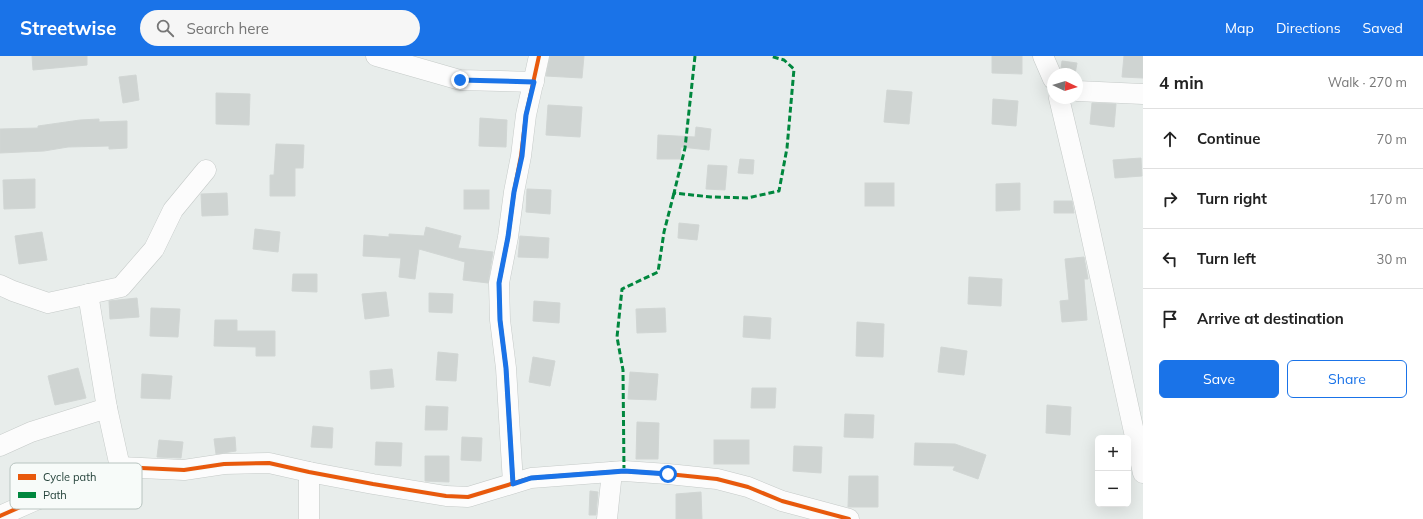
<!DOCTYPE html>
<html lang="en">
<head>
<meta charset="utf-8">
<style>
	body { margin:0; font-family:Mulish,sans-serif; background:#f6f6f6; color:#222 }
	.controls { position:absolute; right:12px; bottom:12px; display:grid; overflow:hidden; border-radius:6px; box-shadow:0 4px 16px #0002 }
	.controls button { width:36px; height:36px; display:grid; place-items:center; padding:0; border:0; border-bottom:1px solid #e0e0e0; background:#fff; color:#222; font:20px sans-serif }
	.compass { position:absolute; left:1047px; top:12px; width:36px; height:36px; border-radius:50%; background:#fff; box-shadow:0 4px 16px #0002; rotate:94deg }
	.stop { position:absolute; width:12px; height:12px; margin:-9px; border:3px solid #1a73e8; border-radius:50%; background:#fff }
	.stop.end { background:#1a73e8; border-color:#fff; box-shadow:0 1px 4px #0008 }
	.list { margin:0; padding:0; list-style:none }
	h2 { display:flex; justify-content:space-between; align-items:center; height:52px; margin:0; padding:0 16px; font-size:17px }
	h2 small { font-size:13px; font-weight:400; color:#767676 }
	.list li { display:grid; grid-template-columns:26px 1fr auto; gap:12px; align-items:center; box-sizing:border-box; height:60px; padding:0 16px; border-top:1px solid #e0e0e0 }
	.list b { display:block; font-size:15px; white-space:nowrap }
	.list em { font-size:13px; font-style:normal; color:#767676 }
	.actions { display:flex; gap:8px; padding:12px 16px }
	.actions a { flex:1; padding:9px 0; border:1px solid #1a73e8; border-radius:6px; text-align:center; font-size:14px; color:#1a73e8 }
	.actions .main { background:#1a73e8; color:#fff }
	.icon { flex:none; width:22px; height:22px; fill:none; stroke:currentColor; stroke-width:2; stroke-linecap:round; stroke-linejoin:round }
	.map { position:relative; flex:none; width:1143px; height:463px; overflow:hidden }
	header { display:flex; align-items:center; gap:24px; box-sizing:border-box; height:56px; padding:0 20px; background:#1a73e8; color:#fff }
	header strong { font-size:19px }
	nav { display:flex; gap:22px; margin-inline-start:auto; font-size:14px }
	.search { width:280px; height:36px; background:#f6f6f6; display:flex; align-items:center; gap:10px; box-sizing:border-box; padding:0 14px; border-radius:22px; color:#767676; font-size:15px }
	main { display:flex }
	aside { flex:1; background:#fff }
	.map>svg:first-child { display:block }
</style>
</head>
<body>
<header>
<strong>Streetwise</strong>
<div class="search"><svg class="icon" aria-label="search" viewBox="0 0 24 24"><circle cx="10" cy="10" r="6"/><path d="M15 15l6 6"/></svg>Search here</div>
<nav><a>Map</a><a>Directions</a><a>Saved</a></nav>
</header>
<main>
<div class="map">
<svg width="1143" height="463" viewBox="0 0 1143 463">
	<rect width="100%" height="100%" fill="#e8edeb"/>
	<g fill="#cfd4d2" stroke="#d1d6d4">
		<polygon points="32,0 87,0 87,9 33,14"/>
		<polygon points="550,0 584,0 582,22 546,20"/>
		<polygon points="992,0 1022,0 1022,18 992,17"/>
		<polygon points="1124,0 1143,0 1143,22 1122,21"/>
		<polygon points="1062,5 1077,7 1075,18 1063,18 1061,13"/>
		<polygon points="136,19 139,44 123,47 119,21"/>
		<polygon points="887,34 912,36 909,68 884,66"/>
		<polygon points="216,37 250,38 249,69 216,68"/>
		<polygon points="993,43 1018,45 1016,70 992,68"/>
		<polygon points="1092,47 1116,48 1114,71 1090,68"/>
		<polygon points="548,49 582,51 580,81 546,79"/>
		<polygon points="480,62 507,64 506,91 479,90"/>
		<polygon points="99,63 99,66 127,65 127,92 109,93 109,90 68,91 44,95 0,97 0,73 38,72 38,70 80,64"/>
		<polygon points="696,71 711,73 709,94 681,91 680,103 657,103 658,79 695,81"/>
		<polygon points="276,88 304,89 303,112 295,112 295,140 270,140 270,119 274,119"/>
		<polygon points="1141,102 1142,120 1115,122 1113,104"/>
		<polygon points="740,103 754,104 753,118 738,117"/>
		<polygon points="708,109 727,110 725,134 706,133"/>
		<polygon points="35,123 35,152 4,153 3,124"/>
		<rect x="865" y="127" width="29" height="23"/>
		<polygon points="1020,127 1020,154 996,155 996,128"/>
		<polygon points="527,133 551,134 550,158 526,156"/>
		<rect x="464" y="134" width="25" height="19"/>
		<polygon points="227,137 228,159 202,160 201,138"/>
		<polygon points="1054,145 1072,145 1074,157 1054,157"/>
		<polygon points="679,167 699,169 697,184 678,182"/>
		<polygon points="426,171 461,180 458,192 493,196 488,227 463,224 465,206 419,193 415,223 399,221 401,202 363,200 364,179 389,181 389,178 424,180"/>
		<polygon points="255,173 280,176 278,196 253,193"/>
		<polygon points="42,176 47,204 19,208 15,180"/>
		<polygon points="520,180 549,182 548,202 518,201"/>
		<polygon points="1084,201 1088,223 1084,223 1087,264 1062,266 1060,245 1069,244 1065,203"/>
		<polygon points="293,218 317,218 317,236 292,235"/>
		<polygon points="969,221 1002,223 1001,250 968,248"/>
		<polygon points="386,236 389,260 365,263 362,238"/>
		<polygon points="429,237 453,238 452,257 429,256"/>
		<polygon points="137,242 139,261 110,263 109,245"/>
		<polygon points="534,245 560,247 559,267 533,265"/>
		<polygon points="151,252 180,253 178,281 150,280"/>
		<polygon points="665,252 666,276 637,277 636,253"/>
		<polygon points="744,260 771,262 770,283 743,281"/>
		<polygon points="215,264 237,264 237,275 275,275 275,300 256,300 256,291 214,290"/>
		<polygon points="857,266 884,268 883,301 856,300"/>
		<polygon points="941,291 967,295 964,319 938,316"/>
		<polygon points="438,296 458,298 456,325 436,324"/>
		<polygon points="533,301 555,305 550,330 529,326"/>
		<polygon points="78,312 86,342 55,349 48,320"/>
		<polygon points="392,313 394,331 371,333 370,315"/>
		<polygon points="630,316 658,318 656,344 628,343"/>
		<polygon points="142,318 172,320 170,343 141,342"/>
		<polygon points="752,332 776,332 775,352 751,352"/>
		<polygon points="1047,349 1071,351 1070,379 1046,377"/>
		<polygon points="426,350 448,351 447,374 425,374"/>
		<polygon points="845,358 874,359 873,382 844,381"/>
		<polygon points="637,366 659,367 658,403 636,403"/>
		<polygon points="313,370 333,372 332,392 311,391"/>
		<polygon points="235,381 236,395 216,398 214,383"/>
		<polygon points="462,381 482,382 481,405 461,404"/>
		<polygon points="159,384 183,386 181,402 157,401"/>
		<rect x="714" y="384" width="35" height="24"/>
		<polygon points="376,386 402,387 401,410 375,409"/>
		<polygon points="915,387 955,388 986,399 978,423 953,414 955,410 914,409"/>
		<polygon points="794,390 822,391 821,417 793,415"/>
		<polygon points="425,400 449,400 449,426 425,425"/>
		<polygon points="849,420 878,420 878,451 848,451"/>
		<polygon points="590,435 598,436 596,459 589,459"/>
		<polygon points="701,436 702,463 676,463 676,438"/>
	</g>
	<g fill="none" stroke-linecap="round" stroke-linejoin="round">
		<g stroke="#c5cac8" stroke-width="21">
			<g id="minor">
				<polyline points="376,0 460,24 534,26"/>
				<polyline points="1043,0 1053,23"/>
				<polyline points="1077,35 1143,38"/>
				<polyline points="1059,42 1084,147 1143,417"/>
				<polyline points="0,229 13,235 48,247 121,231 154,193 173,154 206,114"/>
				<polyline points="88,238 107,352"/>
				<polyline points="0,390 31,376 107,352 120,411"/>
				<polyline points="513,427 506,312 500,264 499,227 508,181 514,136 521,100 526,59 539,0"/>
				<polyline points="0,460 36,444 111,421 120,411 184,414 224,408 269,407 309,416 373,428 446,440 468,441 531,422 624,415 668,418 717,423 748,431 782,445 849,463"/>
				<polyline points="309,463 309,416"/>
				<polyline points="607,463 612,416"/>
			</g>
		</g>
		<use href="#minor" stroke="#fcfcfc" stroke-width="20"/>
		<g stroke="#00873e" stroke-width="3" stroke-dasharray="6 3" stroke-linecap="butt">
			<polyline points="695,0 685,92 674,137 711,141 747,142 779,135 787,92 794,13 784,4 770,0"/>
			<polyline points="624,415 623,314 617,281 622,233 658,216 664,176 674,137"/>
		</g>
		<g stroke="#f7fbf9" stroke-width="6">
			<g id="cycleway">
				<polyline points="513,427 506,312 500,264 499,227 508,181 514,136 521,100 526,59 539,0"/>
				<polyline points="0,460 36,444 111,421 120,411 184,414 224,408 269,407 309,416 373,428 446,440 468,441 531,422 624,415 668,418 717,423 748,431 782,445 849,463"/>
			</g>
		</g>
		<use href="#cycleway" stroke="#e8590c" stroke-width="4"/>
	</g>
	<g fill="none" stroke-linecap="round" stroke-linejoin="round">
		<polyline stroke="#1a73e8" stroke-width="5" points="460,24 534,26 526,59 522,100 514,136 508,181 499,227 500,264 506,312 513,428 531,422 612,416 624,415 668,418"/>
	</g>
	<rect x="10" y="407" width="132" height="46" rx="6" fill="#f7fbf9" stroke="#b8c4c0" stroke-width="1"/>
	<rect x="18" y="418" width="18" height="6" fill="#e8590c"/>
	<rect x="18" y="436" width="18" height="6" fill="#00873e"/>
	<g font-size="11" fill="#24423a">
		<text x="43" y="425">Cycle path</text>
		<text x="43" y="443">Path</text>
	</g>
</svg>
<div class="controls">
<button>+</button>
<button>−</button>
</div>
<svg class="compass" viewBox="-18 -18 36 36"><path d="M0-13l5 13h-10z" fill="#e53935"/><path d="M0 13l5-13h-10z" fill="#767676"/></svg>
<div class="stop" style="left:668px;top:418px"></div>
<div class="stop end" style="left:460px;top:24px"></div>
</div>
<aside>
<h2>4 min<small>Walk · 270 m</small></h2>
<ul class="list">
<li><svg class="icon" aria-label="ahead" viewBox="0 0 24 24"><path d="M12 20V5M6 11l6-6 6 6"/></svg><div><b>Continue</b></div><em>70 m</em></li>
<li><svg class="icon" aria-label="right" viewBox="0 0 24 24"><path d="M7 20v-9h11M14 6l5 5-5 5"/></svg><div><b>Turn right</b></div><em>170 m</em></li>
<li><svg class="icon" aria-label="left" viewBox="0 0 24 24"><path d="M17 20v-9H6M10 6l-5 5 5 5"/></svg><div><b>Turn left</b></div><em>30 m</em></li>
<li><svg class="icon" aria-label="arrive" viewBox="0 0 24 24"><path d="M6 21V4h12l-3 4 3 4H6"/></svg><div><b>Arrive at destination</b></div></li>
</ul>
<div class="actions"><a class="main">Save</a><a>Share</a></div>
</aside>
</main>
</body>
</html>
